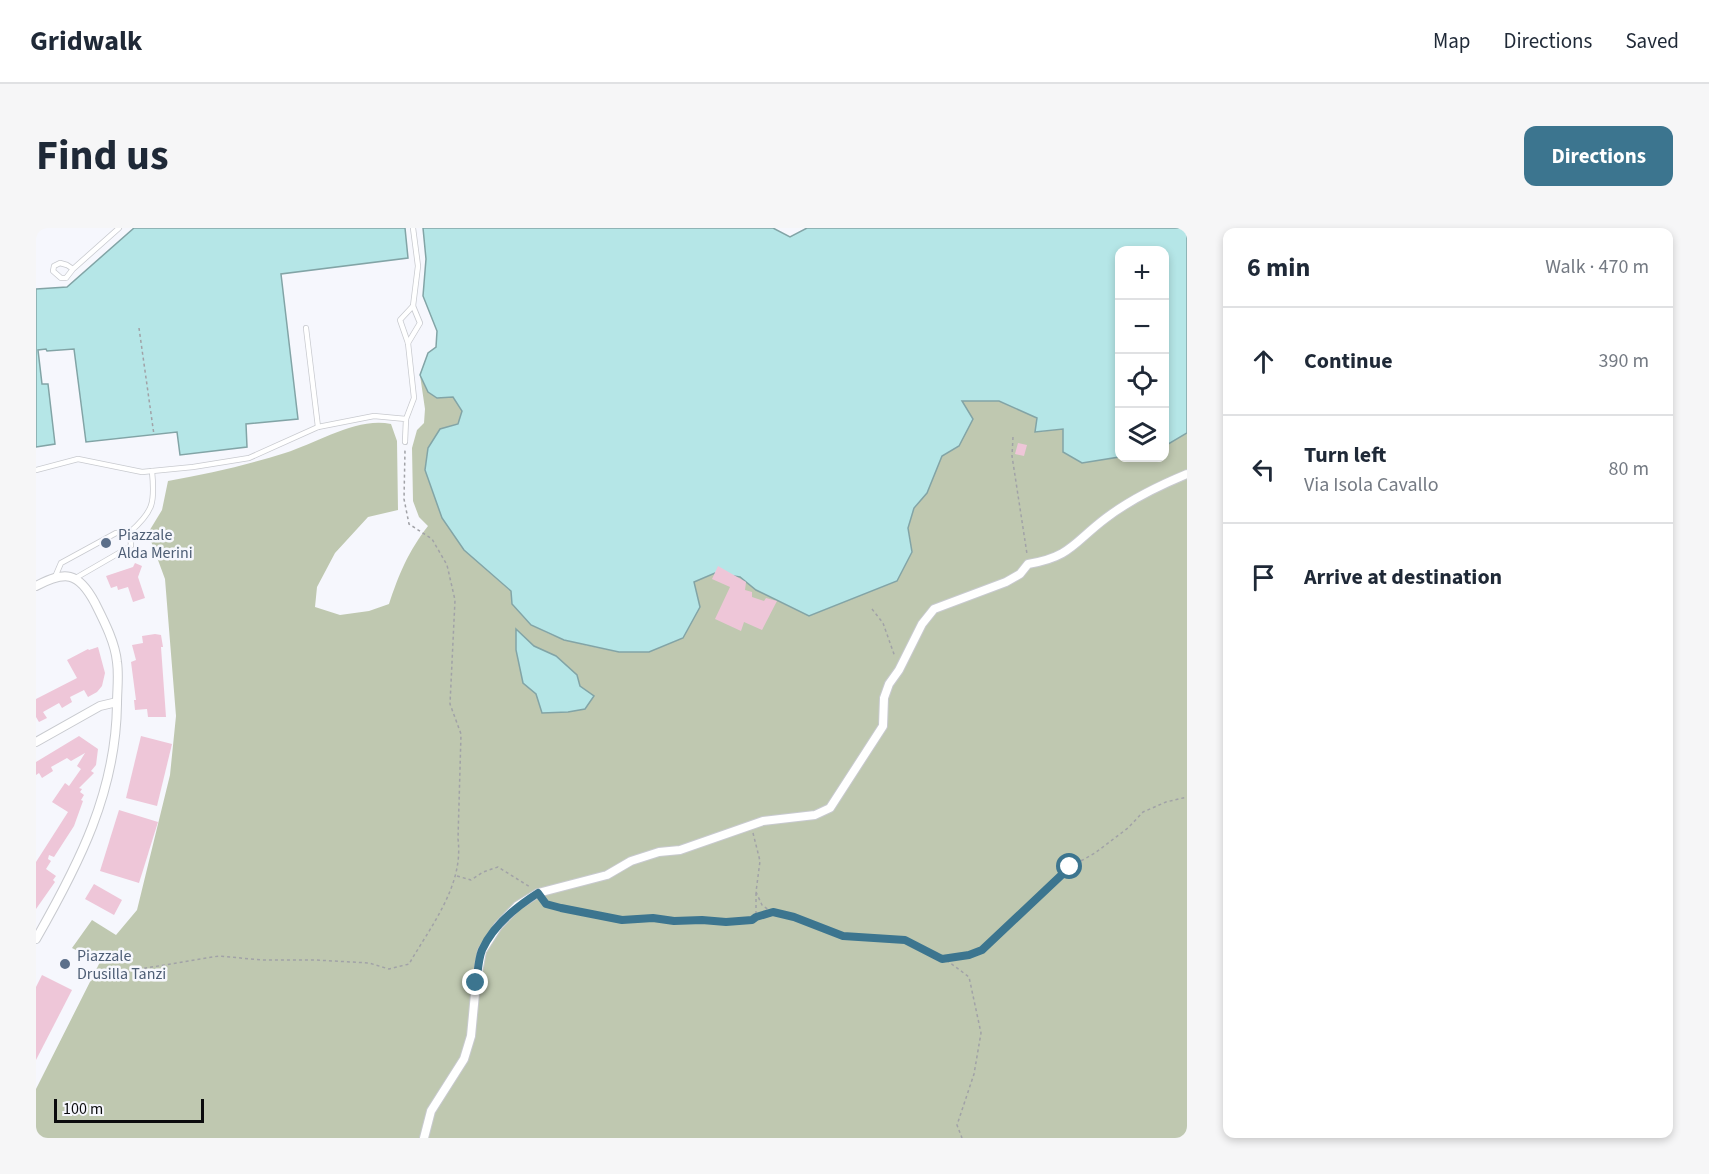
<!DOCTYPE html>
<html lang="en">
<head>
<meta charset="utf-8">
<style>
	body { margin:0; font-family:"Source Sans 3",sans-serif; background:#f6f6f7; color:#1f2937 }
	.controls { position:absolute; right:18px; top:18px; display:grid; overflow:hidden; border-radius:12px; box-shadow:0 3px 9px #0003 }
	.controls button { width:54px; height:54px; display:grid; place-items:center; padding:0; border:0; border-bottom:2px solid #e0e1e3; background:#fff; color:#1f2937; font:30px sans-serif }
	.scale { position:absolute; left:18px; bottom:15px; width:150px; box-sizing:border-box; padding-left:6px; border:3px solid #0b0b0d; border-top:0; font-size:16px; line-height:21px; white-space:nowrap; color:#0b0b0d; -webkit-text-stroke:4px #f6f7fd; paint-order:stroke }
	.stop { position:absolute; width:18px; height:18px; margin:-14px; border:4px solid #3c758f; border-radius:50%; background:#fff }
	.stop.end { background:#3c758f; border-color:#fff; box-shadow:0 2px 6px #0008 }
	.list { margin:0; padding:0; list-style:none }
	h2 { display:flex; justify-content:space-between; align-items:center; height:78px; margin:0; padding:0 24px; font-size:26px }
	h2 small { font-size:20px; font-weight:400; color:#747a83 }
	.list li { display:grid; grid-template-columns:39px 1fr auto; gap:18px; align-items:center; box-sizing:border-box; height:108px; padding:0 24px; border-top:2px solid #e0e1e3 }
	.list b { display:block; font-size:22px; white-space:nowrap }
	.list p { margin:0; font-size:20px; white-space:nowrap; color:#747a83 }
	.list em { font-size:20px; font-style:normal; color:#747a83 }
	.icon { flex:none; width:33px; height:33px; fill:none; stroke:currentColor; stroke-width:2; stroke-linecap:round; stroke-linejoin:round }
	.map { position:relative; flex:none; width:1151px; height:910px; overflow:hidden; border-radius:12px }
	header { display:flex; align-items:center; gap:36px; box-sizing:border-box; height:84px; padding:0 30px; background:#fff; border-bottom:2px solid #e0e1e3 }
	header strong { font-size:28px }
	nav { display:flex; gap:33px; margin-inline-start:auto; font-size:21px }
	.intro { display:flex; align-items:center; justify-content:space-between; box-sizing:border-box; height:144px; padding:0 36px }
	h1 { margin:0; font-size:42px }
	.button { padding:15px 27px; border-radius:12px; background:#3c758f; color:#fff; font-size:21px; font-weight:700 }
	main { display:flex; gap:36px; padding:0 36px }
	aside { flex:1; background:#fff; border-radius:12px; box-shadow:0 3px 9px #0003 }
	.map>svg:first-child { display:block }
</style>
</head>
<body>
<header>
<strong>Gridwalk</strong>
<nav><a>Map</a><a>Directions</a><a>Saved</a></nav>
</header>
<div class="intro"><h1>Find us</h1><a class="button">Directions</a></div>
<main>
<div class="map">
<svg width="1151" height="910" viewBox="0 0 1151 910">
	<rect width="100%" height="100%" fill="#f6f7fd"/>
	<path fill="#bfc8b0" d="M384,147L392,164L401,170L417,169L426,183L422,196L404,201L392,220L389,242L428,322L475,363C480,408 547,416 583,424L658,354L679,345L704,349L720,362L773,388L861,353L876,324L872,300L878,280L891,265L906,228L923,218L926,173H963L1001,190L1000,204L1027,201L1079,230H1128L1129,218L1151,205V910H0V861L64,734L36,720L56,692L80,707L101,682L134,547L140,488L129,351L112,305L126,282L132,253C172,246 211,237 249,225C282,215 320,189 355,196L361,213L362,282L332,289L299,325L281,359L279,379L304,387L333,383L353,376C363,346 372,324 392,298L383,289L377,273L376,220L381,202L388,195L389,181Z"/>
	<g fill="#b5e6e7" stroke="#82a4a6" stroke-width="1.5">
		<polygon points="98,0 369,0 372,30 245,46 262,191 210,196 211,219 144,227 141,204 50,214 38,121 11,123 10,121 2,122 6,156 12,156 19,216 0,219 0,61 31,59"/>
		<polygon points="387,0 737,0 754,9 771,0 1151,0 1151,205 1129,218 1128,22 1084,22 1083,229 1046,235 1027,224 1027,201 999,204 1001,190 963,173 926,173 937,191 923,218 906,228 891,265 878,280 872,300 876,324 861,353 773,388 720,362 704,349 679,345 658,354 664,379 647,410 613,424 583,424 528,412 495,397 476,376 475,363 428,322 406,290 389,242 392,220 404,201 422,196 426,183 417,169 401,170 392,164 384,147 392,125 400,119 401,103 387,68 390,31"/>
		<polygon points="480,401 498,418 520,428 541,447 544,458 558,468 549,481 532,484 506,485 500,466 487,455 480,422"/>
	</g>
	<g fill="#eec6d8">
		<polygon points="982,215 991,217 988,228 979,226"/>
		<polygon points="99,335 106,338 102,349 109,370 97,374 92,359 82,362 81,358 75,360 70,348 97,339"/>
		<polygon points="682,338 710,354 709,362 716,364 716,369 728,373 730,370 741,373 726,402 708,394 705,403 679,391 694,359 676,351"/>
		<polygon points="119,406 125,407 127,419 125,419 130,489 112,489 111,481 99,482 98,472 100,472 95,434 100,432 96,417 107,415 106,408"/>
		<polygon points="62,419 69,445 66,458 61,464 52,469 48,462 34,469 36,474 26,480 23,475 7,484 11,490 3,494 0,489 0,471 41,450 31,432 52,421 53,422"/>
		<polygon points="43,508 62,521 60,537 55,543 58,545 43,560 46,561 44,564 48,567 45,572 47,573 38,598 18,629 13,627 12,631 15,633 10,641 20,648 17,652 19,654 0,681 0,634 32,584 16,574 29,555 33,558 45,541 41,538 49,525 35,533 31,530 15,539 17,543 6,550 3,545 0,547 0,534"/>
		<polygon points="105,508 136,516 121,578 90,570"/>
		<polygon points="83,582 122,594 103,655 64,643"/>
		<polygon points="58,656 86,672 78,687 49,671"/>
		<polygon points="6,747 36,762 0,832 0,759"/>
	</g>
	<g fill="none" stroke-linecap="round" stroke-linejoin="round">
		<g stroke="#c8cacf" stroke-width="6">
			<g id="service">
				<polyline points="37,41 31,37 24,35 18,38 17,43 25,50 30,50 37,41 83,0"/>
				<polyline points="270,100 282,199"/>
				<polyline points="372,115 384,95 377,78 382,38 377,0"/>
				<polyline points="370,191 378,170 372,115 364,92 377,78"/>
				<polyline points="0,242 42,231 106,244 157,239 213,230 282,199 338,188 370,191 369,214"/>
				<path d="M94,304C118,283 119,274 116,243"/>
				<polyline points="19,349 25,335 80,305 94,304 95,318 38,351"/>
			</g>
		</g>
		<g stroke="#c8cacf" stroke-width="10">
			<g id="minor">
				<path d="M0,358C29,343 42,343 59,375C68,393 79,414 81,434C83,448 81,462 81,476C80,564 43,636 0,711"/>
				<polyline points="0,514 64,478 81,474"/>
				<path d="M388,910L395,883L428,831L435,808L440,755L446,723L462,698L481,678L502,665L571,647L595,633L623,624L644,622L727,593L779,587L794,580L847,498L848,470L853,456L863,442L886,396L898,381L970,354L984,346L992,336C1035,329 1038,314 1070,290C1095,271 1122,258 1151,246"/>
			</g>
		</g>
		<g stroke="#a1a2a7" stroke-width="1.5" stroke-dasharray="3 3" stroke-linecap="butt">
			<polyline points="103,100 118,207"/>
			<polyline points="977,209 976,228 991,326"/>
			<polyline points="836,381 847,395 859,429"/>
			<polyline points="717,605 724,633 720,664 726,677 734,683 758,689 807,708 869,712 913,734 933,749 945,805 938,846 921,897 926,910"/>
			<polyline points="421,648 435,652 447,644 462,639 494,659"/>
			<polyline points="720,665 720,687"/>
			<polyline points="508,672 510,676 525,680 586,692 617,690 638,693 666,692 690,694 716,692 720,689 737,684"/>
			<polyline points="907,731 933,727 946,722 1034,639 1059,625 1092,600 1107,584 1130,574 1151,569"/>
			<path d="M50,745L72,750L104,741L183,728L226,732H280L333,735L353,741L373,736C395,698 428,657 422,611L425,506L414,476L419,372L411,337L396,311L373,296L368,271L369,222"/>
		</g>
		<use href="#service" stroke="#fff" stroke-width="4.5"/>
		<use href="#minor" stroke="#fff" stroke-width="8"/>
	</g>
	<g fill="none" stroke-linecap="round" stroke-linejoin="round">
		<path stroke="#3c758f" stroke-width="8" d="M440,755C442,745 442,732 446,722C457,697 480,679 502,665L510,676L525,680L586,692L617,690L638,693L666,692L690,694L716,692L720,689L737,684L758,689L807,708L869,712L906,731L933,727L946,722L1034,639"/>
	</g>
	<g fill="#5c6f8a" stroke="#f6f7fd" stroke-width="2">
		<circle cx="70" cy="315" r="6"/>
		<circle cx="29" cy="736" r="6"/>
	</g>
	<g text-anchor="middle" stroke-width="5" stroke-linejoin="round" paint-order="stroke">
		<g font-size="16" fill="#4e5e75" stroke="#f6f7fd" text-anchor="start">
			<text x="82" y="312">Piazzale<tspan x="82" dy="18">Alda Merini</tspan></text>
			<text x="41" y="733">Piazzale<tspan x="41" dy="18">Drusilla Tanzi</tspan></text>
		</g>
	</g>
</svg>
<div class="controls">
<button>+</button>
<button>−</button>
<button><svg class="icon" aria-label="locate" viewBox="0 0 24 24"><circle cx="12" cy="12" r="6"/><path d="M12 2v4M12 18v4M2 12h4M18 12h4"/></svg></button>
<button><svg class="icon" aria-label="layers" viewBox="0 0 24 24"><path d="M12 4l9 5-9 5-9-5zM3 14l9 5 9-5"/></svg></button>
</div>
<div class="scale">100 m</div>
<div class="stop" style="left:1034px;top:639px"></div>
<div class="stop end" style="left:440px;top:755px"></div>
</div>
<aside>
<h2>6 min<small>Walk · 470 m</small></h2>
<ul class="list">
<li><svg class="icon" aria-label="ahead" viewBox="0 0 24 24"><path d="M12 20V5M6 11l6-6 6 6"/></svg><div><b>Continue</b></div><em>390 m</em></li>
<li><svg class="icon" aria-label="left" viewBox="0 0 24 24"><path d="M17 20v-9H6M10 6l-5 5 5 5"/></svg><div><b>Turn left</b><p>Via Isola Cavallo</p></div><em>80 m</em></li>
<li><svg class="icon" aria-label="arrive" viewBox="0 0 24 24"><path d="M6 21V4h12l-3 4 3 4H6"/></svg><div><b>Arrive at destination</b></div></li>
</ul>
</aside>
</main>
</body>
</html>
